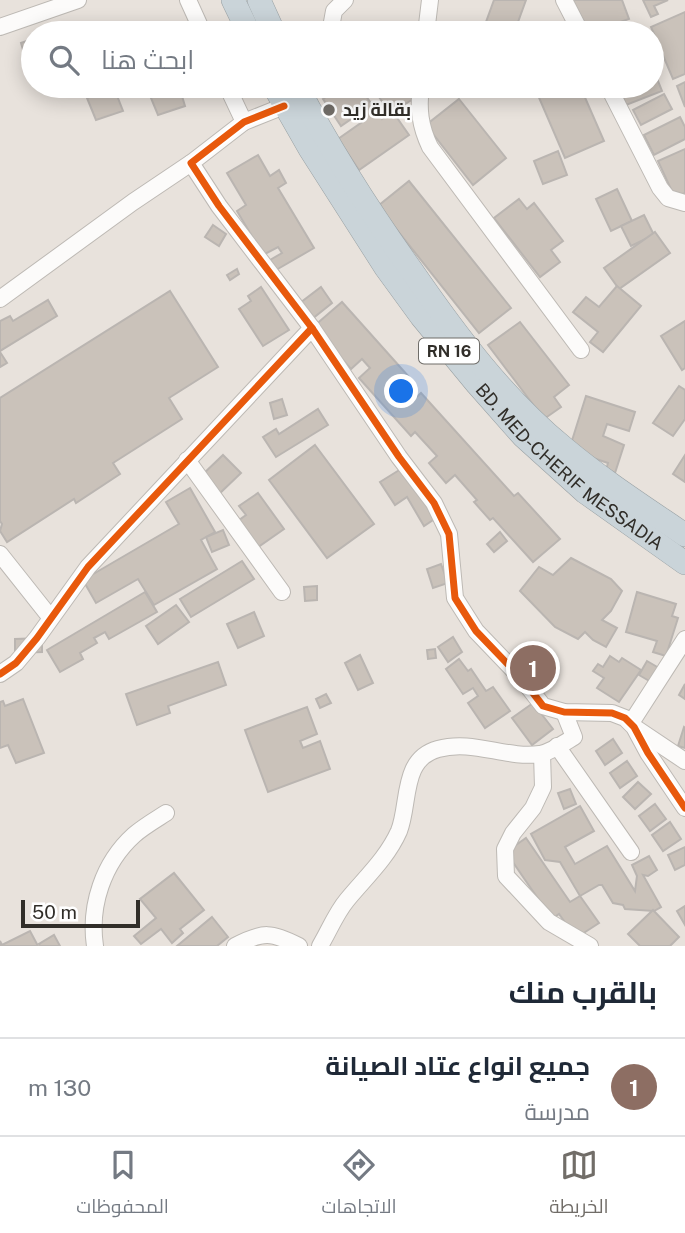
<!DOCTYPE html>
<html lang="ar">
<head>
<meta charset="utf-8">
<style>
	body { margin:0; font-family:"Public Sans",Cairo,sans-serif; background:#f6f6f7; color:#1f2937; direction:rtl }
	.scale { position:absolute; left:21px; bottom:18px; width:119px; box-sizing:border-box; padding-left:7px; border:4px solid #312e29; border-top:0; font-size:19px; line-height:24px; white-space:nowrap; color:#312e29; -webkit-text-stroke:5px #fff; paint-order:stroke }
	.you { position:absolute; left:402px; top:392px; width:24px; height:24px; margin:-18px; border:5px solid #fff; border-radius:50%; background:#1a73e8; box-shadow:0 0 0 10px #1a73e833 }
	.badge { display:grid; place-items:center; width:46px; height:46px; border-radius:50%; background:#716d68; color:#fff; font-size:23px; font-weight:700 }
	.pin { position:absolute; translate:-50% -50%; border:4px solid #fff; box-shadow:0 2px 7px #0006 }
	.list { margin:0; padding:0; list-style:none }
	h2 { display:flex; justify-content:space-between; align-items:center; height:91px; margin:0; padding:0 28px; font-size:30px }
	h2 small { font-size:23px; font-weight:400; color:#747a83 }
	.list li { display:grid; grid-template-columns:46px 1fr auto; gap:21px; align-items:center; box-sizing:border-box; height:98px; padding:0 28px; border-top:2px solid #e0e1e3 }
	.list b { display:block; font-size:26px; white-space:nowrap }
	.list p { margin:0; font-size:23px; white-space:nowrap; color:#747a83 }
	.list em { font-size:23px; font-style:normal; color:#747a83 }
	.icon { flex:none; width:38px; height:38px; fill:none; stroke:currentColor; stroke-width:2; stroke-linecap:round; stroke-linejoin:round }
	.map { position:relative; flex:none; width:685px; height:946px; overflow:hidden; direction:ltr }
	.search { position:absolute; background:#fff; box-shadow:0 4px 18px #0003; left:21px; right:21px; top:21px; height:77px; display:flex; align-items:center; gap:18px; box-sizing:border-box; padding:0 24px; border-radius:38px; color:#747a83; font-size:26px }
	.sheet { height:189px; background:#fff }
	nav { display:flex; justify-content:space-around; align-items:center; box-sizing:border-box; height:98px; border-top:2px solid #e0e1e3; background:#fff; font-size:19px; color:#747a83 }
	nav a { display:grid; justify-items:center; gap:4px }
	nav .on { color:#716d68 }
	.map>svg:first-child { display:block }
</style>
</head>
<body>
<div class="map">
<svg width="685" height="946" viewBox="0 0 685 946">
	<rect width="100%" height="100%" fill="#e8e2dc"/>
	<g fill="#cac2ba" stroke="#bab5b1" stroke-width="2">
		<polygon points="494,0 526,0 514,33 482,33"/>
		<polygon points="571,0 622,0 629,19 590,33 584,33"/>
		<polygon points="643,0 668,0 654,6 658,14 651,17"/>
		<polygon points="685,12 685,74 673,79 651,27"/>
		<polygon points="554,23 561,33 542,33 541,32"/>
		<polygon points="33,39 33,65 28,67 21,43"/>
		<polygon points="652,66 662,91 626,105 618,86 652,86"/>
		<polygon points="685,82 685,107 677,86"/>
		<polygon points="146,86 179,86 185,106 158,115"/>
		<polygon points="342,86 359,86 382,119 390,113 377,94 389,86 404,86 413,99 393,112 409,135 359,170 338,139 365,120 360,113 341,126 323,99"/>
		<polygon points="534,86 580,86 604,141 565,158"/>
		<polygon points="114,88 123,111 96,120 87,98"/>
		<polygon points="664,94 672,109 641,125 633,110"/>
		<polygon points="459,99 506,158 473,185 426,125"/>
		<polygon points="680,117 685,127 685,139 654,155 644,135"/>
		<polygon points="685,149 685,193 675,198 658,161"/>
		<polygon points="558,151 567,175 543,184 534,161"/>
		<polygon points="258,155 270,176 279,170 286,183 278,188 314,248 276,270 270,260 282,253 278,247 263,255 237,211 246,205 227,173"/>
		<polygon points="409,181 511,308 479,333 378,206"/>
		<polygon points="617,189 632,221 611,231 596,199"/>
		<polygon points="519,199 527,209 534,203 563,241 551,250 560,262 540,277 494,218"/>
		<polygon points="644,215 654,235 631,246 621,226"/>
		<polygon points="213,225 226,234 219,246 205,237"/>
		<polygon points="655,232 670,253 619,289 604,268"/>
		<polygon points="237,269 239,274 230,280 227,275"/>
		<polygon points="617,286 641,306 603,352 590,342 598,332 573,312 586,297 599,307"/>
		<polygon points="261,287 289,330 263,346 239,309 251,301 248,296"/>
		<polygon points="321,287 332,303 312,319 300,303"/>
		<polygon points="170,291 218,367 169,398 182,419 113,463 120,474 76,503 74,499 7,542 0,531 2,524 0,521 0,398"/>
		<polygon points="48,300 57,316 0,351 0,321 10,316 13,321"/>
		<polygon points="342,302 409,377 396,388 410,403 421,393 514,496 518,493 560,539 533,562 493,518 490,520 474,502 477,500 455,475 446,483 429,463 437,456 415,432 411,436 359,378 370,368 362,359 351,369 313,327"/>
		<polygon points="685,321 685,368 682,370 661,336"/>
		<polygon points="520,322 569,385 554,397 561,407 544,419 488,345"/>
		<polygon points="0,352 7,363 0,367"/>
		<polygon points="679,386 685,390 685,419 673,436 653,423"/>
		<polygon points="586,396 635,412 629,431 607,424 603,436 624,445 615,473 606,470 608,463 569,450"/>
		<polygon points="282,399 287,415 274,419 270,403"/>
		<polygon points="318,409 328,425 276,457 263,437 276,429 279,434"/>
		<polygon points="315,445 374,524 327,558 269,480"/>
		<polygon points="223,455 241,473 218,495 200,477"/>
		<polygon points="685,455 685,482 673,474"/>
		<polygon points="409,464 442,514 424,526 407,497 395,505 380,482"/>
		<polygon points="190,488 215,532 201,540 217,569 154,605 138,579 96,603 83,580 179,524 166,502"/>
		<polygon points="258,493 284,529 254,550 235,523 246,515 239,506"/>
		<polygon points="223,530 229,545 212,552 206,537"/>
		<polygon points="500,532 507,541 494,552 487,544"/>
		<polygon points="571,558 611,579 622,591 611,611 602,620 617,628 606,647 593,640 585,632 578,639 555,627 520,591 539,567 553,575"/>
		<polygon points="242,561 254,579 191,617 180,599"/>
		<polygon points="441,564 448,583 433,588 427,569"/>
		<polygon points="317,586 317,600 305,601 304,587"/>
		<polygon points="145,592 157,612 109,639 105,632 94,638 97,643 80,653 83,659 60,672 47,650"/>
		<polygon points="637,592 676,604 672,616 678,618 666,656 653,652 657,641 626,632"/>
		<polygon points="176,605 189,622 158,644 146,626"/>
		<polygon points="254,612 264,636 238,648 227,624"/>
		<polygon points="453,637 462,652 448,662 438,647"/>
		<polygon points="42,638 42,652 15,653 15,639"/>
		<polygon points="435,649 436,658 428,659 427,650"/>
		<polygon points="360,655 373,683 358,690 345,663"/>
		<polygon points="610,656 619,662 622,658 641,670 619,702 597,688 604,678 593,671 598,664 603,667"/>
		<polygon points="459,659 468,671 471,669 486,691 493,687 510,711 485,728 468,703 478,696 473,688 463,694 446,669"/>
		<polygon points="647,661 659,668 651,682 639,675"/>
		<polygon points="218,662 226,685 168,706 170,713 137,725 126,694"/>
		<polygon points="685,684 685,699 679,695"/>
		<polygon points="326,694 331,703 320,708 316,699"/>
		<polygon points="23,699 44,753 16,763 8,745 0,748 0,702 3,701 5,706"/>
		<polygon points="533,703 553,729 532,745 512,718"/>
		<polygon points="307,707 317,734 300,741 303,748 320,741 330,769 268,792 245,730"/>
		<polygon points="684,727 685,728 685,748 678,746"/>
		<polygon points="613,739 622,753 605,765 596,751"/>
		<polygon points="627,761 637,776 620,788 610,773"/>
		<polygon points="638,782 651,794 635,809 623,797"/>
		<polygon points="570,789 576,804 564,809 558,793"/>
		<polygon points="655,804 666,819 650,831 639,816"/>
		<polygon points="580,806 594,831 565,847 575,864 607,846 635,891 637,876 632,865 649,856 657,870 648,876 643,875 661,907 654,911 625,909 623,905 613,903 602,885 599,885 580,896 560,862 545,860 531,834"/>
		<polygon points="670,822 681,839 663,851 652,835"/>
		<polygon points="526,838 570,902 580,896 599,923 576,938 559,914 552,919 506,852"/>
		<polygon points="685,847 685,865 675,870 668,855"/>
		<polygon points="174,873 204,910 180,929 183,933 172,943 161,929 141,944 134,936 156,918 140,899"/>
		<polygon points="685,906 685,925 677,911"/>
		<polygon points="653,910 679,937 670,946 640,946 628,934"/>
		<polygon points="212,917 228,937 217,946 177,946"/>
		<polygon points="30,931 38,946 0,946 0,941 2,945"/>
		<polygon points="54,935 60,946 40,946 39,944"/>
	</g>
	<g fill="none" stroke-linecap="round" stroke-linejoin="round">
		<g stroke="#bdb9b4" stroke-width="18">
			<g id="minor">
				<polyline points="188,0 203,33"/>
				<polyline points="564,0 581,33"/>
				<polyline points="0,27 78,0"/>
				<polyline points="330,33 334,11 345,0"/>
				<polyline points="426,33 430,0"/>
				<polyline points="227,86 244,122"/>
				<path d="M421,86C418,109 420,126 430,147L581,350"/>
				<polyline points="608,86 660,188 668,198 685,203"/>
				<polyline points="284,106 244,122 191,163 219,206 312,328 399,457 434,503 449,534 455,598 476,631 523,680 543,706 564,712 612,713 625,718 634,727 648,753 685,808"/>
				<polyline points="0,299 133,202 191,163"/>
				<polyline points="187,460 282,592"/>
				<polyline points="0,554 50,617"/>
				<polyline points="0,674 16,663 37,638 88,567 312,328"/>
				<polyline points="631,723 685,639"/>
				<polyline points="637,729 685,761"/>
				<polyline points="557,746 631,852"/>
				<polyline points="542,754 543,787 533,808 513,833 505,849 506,876 549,922 590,946"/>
				<path d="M95,946C89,906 103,863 134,835C143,827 155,820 166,813"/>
				<path d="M235,946C263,931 272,932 299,946"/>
				<path d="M320,946C329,931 336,913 347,900C366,877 387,858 399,831C410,803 401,759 438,749C473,739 506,759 540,754C551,752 564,743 574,737L564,712"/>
			</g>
		</g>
		<g stroke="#99a1a4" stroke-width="24">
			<g id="highway">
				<polyline points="233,0 249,33"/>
				<polyline points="259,0 274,33"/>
				<path id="s1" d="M274,86L310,149L386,268L421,316L477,384L523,436L585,492L685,563"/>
				<path d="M297,86C331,151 370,212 412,271C456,335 504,399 564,448C602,480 644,507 685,535"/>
			</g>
		</g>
		<use href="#minor" stroke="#fcfbfa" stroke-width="16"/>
		<use href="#highway" stroke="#cad4d9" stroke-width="23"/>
		<g stroke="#fff" stroke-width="11">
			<g id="cycleway">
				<polyline points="284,106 244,122 191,163 219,206 312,328 399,457 434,503 449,534 455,598 476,631 523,680 543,706 564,712 612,713 625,718 634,727 648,753 685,808"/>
				<polyline points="0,674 16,663 37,638 88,567 312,328"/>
			</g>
		</g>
		<use href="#cycleway" stroke="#e8590c" stroke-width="7"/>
	</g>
	<circle fill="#716d68" stroke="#fff" stroke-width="2.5" cx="329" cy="110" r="7"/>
	<g text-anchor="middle" stroke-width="5" stroke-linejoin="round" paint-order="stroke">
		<rect fill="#fff" stroke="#6f6d69" stroke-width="2" x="419" y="338.5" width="60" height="25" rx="5"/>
		<g font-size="16" font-weight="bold" fill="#312e29">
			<text x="449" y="357">RN 16</text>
		</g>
		<g font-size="18" font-weight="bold" fill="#312e29" stroke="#fff" text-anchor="start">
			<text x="343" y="116">بقالة زيد</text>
		</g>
		<g font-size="18" fill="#312e29" stroke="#fff">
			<text dy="6" stroke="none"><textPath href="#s1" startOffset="486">BD. MED-CHERIF MESSADIA</textPath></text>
		</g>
	</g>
</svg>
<div class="scale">50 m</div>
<div class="you"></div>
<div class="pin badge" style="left:533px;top:668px;background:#8d6e63">1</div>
<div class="search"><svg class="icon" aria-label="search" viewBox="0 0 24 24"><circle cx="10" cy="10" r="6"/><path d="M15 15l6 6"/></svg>ابحث هنا</div>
</div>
<section class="sheet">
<h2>بالقرب منك<small></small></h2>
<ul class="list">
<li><span class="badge" style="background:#8d6e63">1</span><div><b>جميع انواع عتاد الصيانة</b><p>مدرسة</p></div><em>130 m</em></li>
</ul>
</section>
<nav>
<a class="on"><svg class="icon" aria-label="map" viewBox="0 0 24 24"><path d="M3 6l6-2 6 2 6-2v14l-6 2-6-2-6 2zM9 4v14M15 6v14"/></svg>الخريطة</a>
<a><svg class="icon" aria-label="directions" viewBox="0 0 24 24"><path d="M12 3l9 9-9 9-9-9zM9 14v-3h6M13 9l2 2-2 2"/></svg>الاتجاهات</a>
<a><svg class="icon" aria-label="saved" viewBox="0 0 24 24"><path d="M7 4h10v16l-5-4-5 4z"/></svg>المحفوظات</a>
</nav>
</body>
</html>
